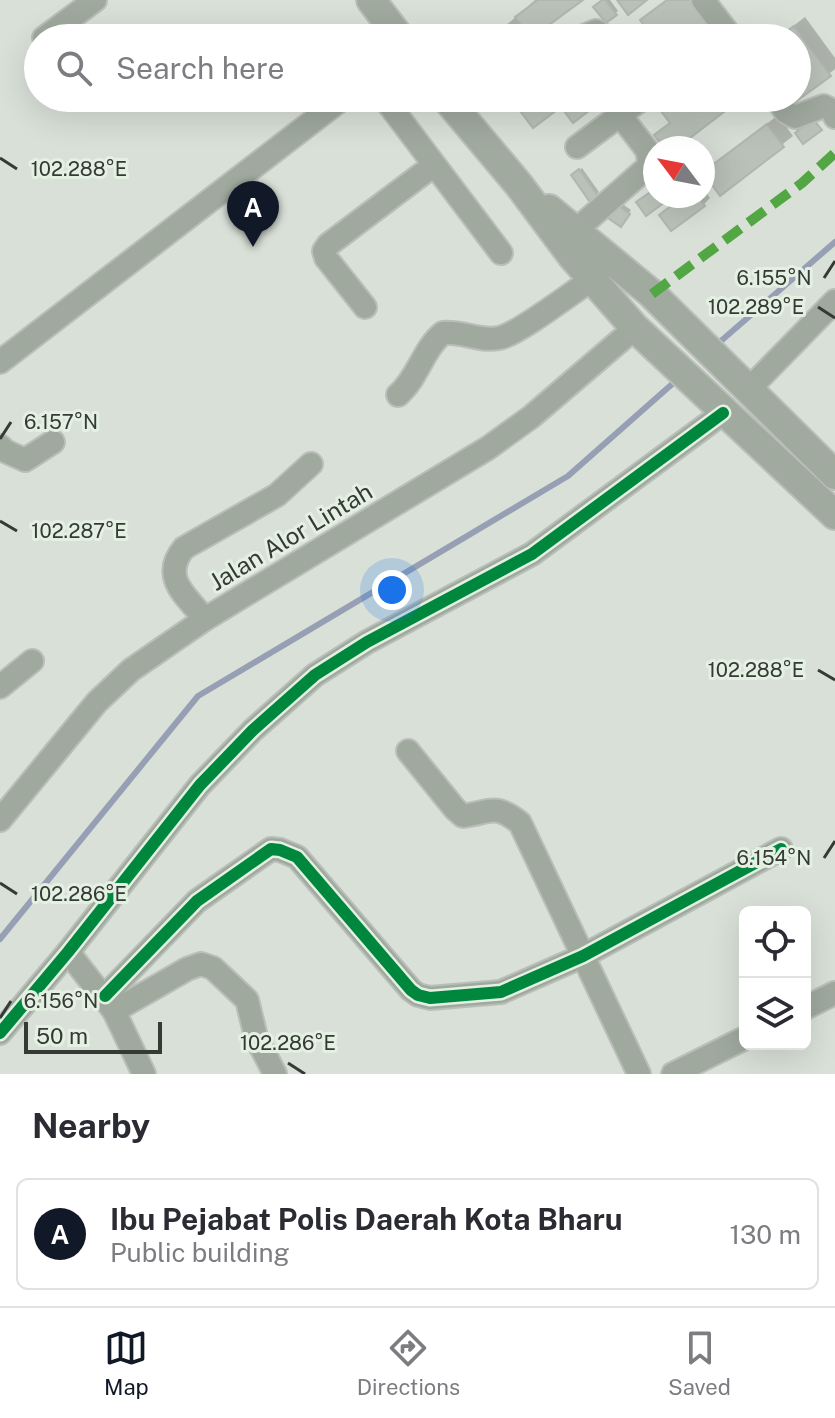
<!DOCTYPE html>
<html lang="en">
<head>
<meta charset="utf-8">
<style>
	body { margin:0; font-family:"Public Sans",sans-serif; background:#f2f2f3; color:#2b2b33 }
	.controls { position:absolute; right:24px; bottom:24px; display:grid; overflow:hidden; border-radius:12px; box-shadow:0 8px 32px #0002 }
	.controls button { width:72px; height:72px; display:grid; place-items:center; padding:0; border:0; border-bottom:2px solid #e1e1e2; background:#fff; color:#2b2b33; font:40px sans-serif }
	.compass { position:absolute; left:643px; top:136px; width:72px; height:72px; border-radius:50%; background:#fff; box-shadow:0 8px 32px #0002; rotate:302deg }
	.scale { position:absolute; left:24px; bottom:20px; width:138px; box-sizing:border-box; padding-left:8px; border:4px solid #353a34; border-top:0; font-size:22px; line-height:28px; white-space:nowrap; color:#353a34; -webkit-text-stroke:6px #e3f0e2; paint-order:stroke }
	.you { position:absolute; left:392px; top:590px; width:28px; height:28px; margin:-20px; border:6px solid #fff; border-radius:50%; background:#1a73e8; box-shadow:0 0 0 12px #1a73e833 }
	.badge { display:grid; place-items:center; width:52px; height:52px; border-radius:50%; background:#111827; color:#fff; font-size:26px; font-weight:700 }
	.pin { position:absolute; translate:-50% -66px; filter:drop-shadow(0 2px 4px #0008) }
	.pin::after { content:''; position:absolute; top:42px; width:28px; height:24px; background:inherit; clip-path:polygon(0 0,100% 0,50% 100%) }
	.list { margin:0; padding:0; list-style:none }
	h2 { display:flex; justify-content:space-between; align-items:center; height:104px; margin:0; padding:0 32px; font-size:34px }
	h2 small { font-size:26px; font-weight:400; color:#7c7c81 }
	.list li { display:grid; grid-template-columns:52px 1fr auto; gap:24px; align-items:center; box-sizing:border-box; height:112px; margin:0 16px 16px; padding:0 16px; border:2px solid #e1e1e2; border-radius:12px }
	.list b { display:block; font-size:30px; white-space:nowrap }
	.list p { margin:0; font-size:26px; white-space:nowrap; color:#7c7c81 }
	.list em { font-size:26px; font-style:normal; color:#7c7c81 }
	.icon { flex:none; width:44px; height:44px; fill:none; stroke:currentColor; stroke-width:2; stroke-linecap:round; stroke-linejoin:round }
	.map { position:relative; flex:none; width:835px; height:1074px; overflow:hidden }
	.search { position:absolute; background:#fff; box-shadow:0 8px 32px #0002; left:24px; right:24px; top:24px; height:88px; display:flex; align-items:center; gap:20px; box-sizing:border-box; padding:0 28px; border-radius:44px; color:#7c7c81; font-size:30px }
	.sheet { height:232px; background:#fff }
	nav { display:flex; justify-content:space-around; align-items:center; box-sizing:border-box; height:112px; border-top:2px solid #e1e1e2; background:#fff; font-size:22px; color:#7c7c81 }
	nav a { display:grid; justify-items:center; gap:4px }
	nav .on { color:#111827 }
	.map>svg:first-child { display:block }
</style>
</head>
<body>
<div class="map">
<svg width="835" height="1074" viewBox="0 0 835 1074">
	<rect width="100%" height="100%" fill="#d9e0d8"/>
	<g fill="#0003">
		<polygon points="535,0 580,0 535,34 538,38 492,38"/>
		<polygon points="605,0 610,0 618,11 606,21"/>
		<polygon points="805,17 835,58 835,69 795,101 793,98 797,98 797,38 778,38"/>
		<polygon points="515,98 599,98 599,99 589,109"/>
		<polygon points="778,115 793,136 720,193 705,173"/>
		<polygon points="582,168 599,192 591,199 574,176"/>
		<polygon points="703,188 710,198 704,204 685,196 703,196"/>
		<polygon points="621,203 631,210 623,222 611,218"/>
	</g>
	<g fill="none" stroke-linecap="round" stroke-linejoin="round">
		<g stroke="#969fb4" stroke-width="6">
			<polyline points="714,347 835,242"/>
			<polyline points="0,939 198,696 568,476 679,378"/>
		</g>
	</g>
	<g fill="#b9c1b8" stroke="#b0b6b0" stroke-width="2">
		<polygon points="538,0 583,0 531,38 515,17"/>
		<polygon points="602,0 605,0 617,15 606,23 593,7"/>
		<polygon points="617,0 647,0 628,15"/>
		<polygon points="667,0 698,0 712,19 687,38 653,38 640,20"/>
		<polygon points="509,24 521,38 492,38"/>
		<polygon points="794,26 831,76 794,103 790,98 797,98 797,38 778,38"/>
		<polygon points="581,98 590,110 573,123 561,107 533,128 511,99"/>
		<polygon points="659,98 742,98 677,148 664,148 654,135 670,123 654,102"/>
		<polygon points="813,119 822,130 803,144 795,133"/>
		<polygon points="767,124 784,147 720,196 703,172"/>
		<polygon points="579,169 598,196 590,202 571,175"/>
		<polygon points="655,189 655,196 673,196 646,216 636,202"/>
		<polygon points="684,196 698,196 705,206 671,231 659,215"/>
		<polygon points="617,205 630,214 621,227 608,218"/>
	</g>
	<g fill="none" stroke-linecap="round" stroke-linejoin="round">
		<g stroke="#b9beb8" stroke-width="26">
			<g id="minor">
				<polyline points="703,0 732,38"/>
				<polyline points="44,38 95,0"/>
				<polyline points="579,38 596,31 607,38"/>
				<polyline points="384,98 501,253"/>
				<polyline points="776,98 786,112 795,117 824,106 833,111 835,117"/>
				<polyline points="577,147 643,98"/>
				<polyline points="576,230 650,165 647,150 620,115"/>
				<polyline points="365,307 326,258 324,251 328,245 434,165"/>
				<polyline points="0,362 343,98"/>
				<polyline points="749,389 835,301"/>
				<path d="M398,395C418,378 423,349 443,333C462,331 480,342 499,338C517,335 574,291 594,278"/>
				<polyline points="0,446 5,451 25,460 53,442"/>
				<path d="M205,619C186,596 160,577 184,548L277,495L311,464"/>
				<polyline points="0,687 32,661"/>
				<path d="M408,751L455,809L463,816C491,812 495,803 520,823L639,1074"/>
				<polyline points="0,820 97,702 131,670 205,619 488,448 531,417 635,328"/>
				<polyline points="68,952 114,1011 187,969 201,964 213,968 247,1000 256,1037 275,1074"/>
				<polyline points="105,996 197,901 271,849 280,850 297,857 411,990 418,995 430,998 501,992 583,956 781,849"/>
				<polyline points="805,1008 835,993"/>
				<polyline points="114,1011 144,1074"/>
				<polyline points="0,1033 68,952 200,785 253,730 315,675 367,642 532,554 723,413"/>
				<polyline points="673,1074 745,1038"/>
			</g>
		</g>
		<g stroke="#b9beb8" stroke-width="32">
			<g id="major">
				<polyline points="371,0 400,38"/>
				<polyline points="446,98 519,185 572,256 635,328 835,515"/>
				<polyline points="549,209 652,294 835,475"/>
			</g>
		</g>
		<use href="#minor" stroke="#9fa99e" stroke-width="22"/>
		<use href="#major" stroke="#a0aa9f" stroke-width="28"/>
		<polyline stroke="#53a644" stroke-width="10" stroke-dasharray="20 10" stroke-linecap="butt" points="652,294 802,183 835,153"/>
		<g stroke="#e3f0e2" stroke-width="17">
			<g id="cycleway">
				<polyline points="105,996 197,901 271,849 280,850 297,857 411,990 418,995 430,998 501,992 583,956 781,849"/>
				<polyline points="0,1033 68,952 200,785 253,730 315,675 367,642 532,554 723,413"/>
			</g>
		</g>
		<use href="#cycleway" stroke="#00873e" stroke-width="12"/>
	</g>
	<path fill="none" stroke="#353a34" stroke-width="3" d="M0,158L17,169M824,278L835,261M818,307L835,318M0,439L11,422M0,521L17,531M818,670L835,680M824,858L835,841M0,883L17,894M0,1018L11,1001M288,1063L305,1074"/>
	<g text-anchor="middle" stroke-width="6" stroke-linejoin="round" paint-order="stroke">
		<g font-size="24" fill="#353a34" stroke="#e3f0e2">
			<text transform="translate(291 537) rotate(-31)" y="8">Jalan Alor Lintah</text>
		</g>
	</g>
	<g font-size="20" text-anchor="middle" fill="#353a34" stroke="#e3f0e2" stroke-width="6" stroke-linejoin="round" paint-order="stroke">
		<text x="79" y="176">102.288°E</text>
		<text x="774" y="285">6.155°N</text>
		<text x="756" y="314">102.289°E</text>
		<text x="61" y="429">6.157°N</text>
		<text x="79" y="538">102.287°E</text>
		<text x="756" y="677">102.288°E</text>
		<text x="774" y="865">6.154°N</text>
		<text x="79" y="901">102.286°E</text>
		<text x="61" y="1008">6.156°N</text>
		<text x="288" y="1050">102.286°E</text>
	</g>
</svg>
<div class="controls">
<button><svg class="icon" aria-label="locate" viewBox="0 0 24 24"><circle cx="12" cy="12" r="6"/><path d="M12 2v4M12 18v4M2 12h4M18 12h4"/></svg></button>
<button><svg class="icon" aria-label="layers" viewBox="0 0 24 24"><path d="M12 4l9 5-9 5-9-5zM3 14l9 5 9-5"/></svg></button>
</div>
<svg class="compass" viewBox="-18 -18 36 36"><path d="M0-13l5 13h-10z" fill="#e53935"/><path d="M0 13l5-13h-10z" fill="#7c7c81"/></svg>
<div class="scale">50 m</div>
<div class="you"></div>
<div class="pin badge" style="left:253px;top:247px">A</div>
<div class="search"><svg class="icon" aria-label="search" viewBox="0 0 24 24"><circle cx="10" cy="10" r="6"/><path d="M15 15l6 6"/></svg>Search here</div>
</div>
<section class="sheet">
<h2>Nearby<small></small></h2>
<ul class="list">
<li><span class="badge">A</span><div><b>Ibu Pejabat Polis Daerah Kota Bharu</b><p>Public building</p></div><em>130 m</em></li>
</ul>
</section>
<nav>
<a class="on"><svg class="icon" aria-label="map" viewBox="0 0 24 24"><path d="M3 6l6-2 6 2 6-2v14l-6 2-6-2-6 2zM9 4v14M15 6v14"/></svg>Map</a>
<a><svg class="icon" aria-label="directions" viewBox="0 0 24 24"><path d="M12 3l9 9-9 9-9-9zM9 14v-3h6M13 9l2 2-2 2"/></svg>Directions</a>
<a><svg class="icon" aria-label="saved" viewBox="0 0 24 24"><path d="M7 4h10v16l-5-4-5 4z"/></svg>Saved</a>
</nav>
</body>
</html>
